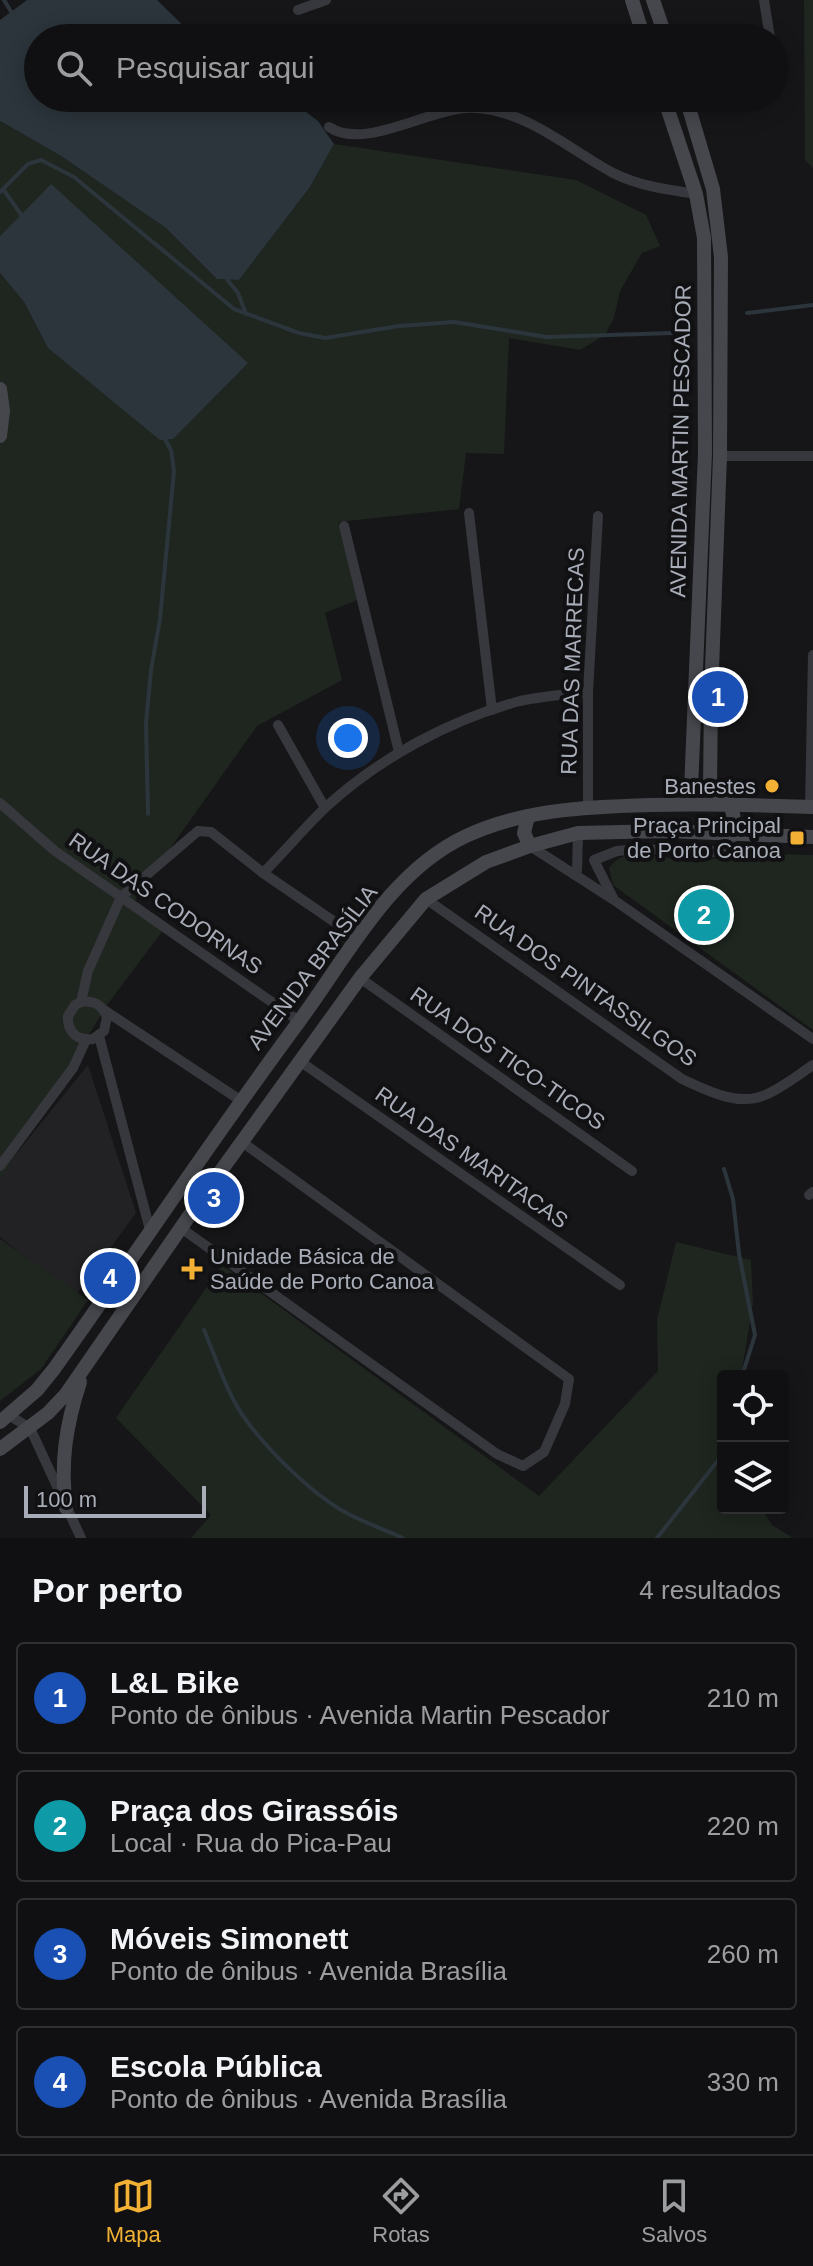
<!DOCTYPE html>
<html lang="pt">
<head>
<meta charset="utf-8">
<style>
	body { margin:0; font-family:Helvetica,sans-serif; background:#1e1e20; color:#f1f3f6 }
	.controls { position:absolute; right:24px; bottom:24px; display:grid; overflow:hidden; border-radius:8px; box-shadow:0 4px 20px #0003 }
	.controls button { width:72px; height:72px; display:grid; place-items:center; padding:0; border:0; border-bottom:2px solid #303032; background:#101012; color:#f1f3f6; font:40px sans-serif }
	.scale { position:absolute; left:24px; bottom:20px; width:182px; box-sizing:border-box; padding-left:8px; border:4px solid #a8adb8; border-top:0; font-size:22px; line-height:28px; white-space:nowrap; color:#a8adb8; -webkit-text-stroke:6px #111113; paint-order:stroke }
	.you { position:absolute; left:348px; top:738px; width:28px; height:28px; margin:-20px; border:6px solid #fff; border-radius:50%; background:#1a73e8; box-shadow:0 0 0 12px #1a73e833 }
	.badge { display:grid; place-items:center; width:52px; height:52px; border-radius:50%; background:#f2b134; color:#fff; font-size:26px; font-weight:700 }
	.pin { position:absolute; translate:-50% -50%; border:4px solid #fff; box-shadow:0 2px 8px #0006 }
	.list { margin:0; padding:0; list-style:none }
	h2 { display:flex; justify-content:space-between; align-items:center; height:104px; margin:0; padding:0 32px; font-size:34px }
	h2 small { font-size:26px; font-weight:400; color:#9c9d9f }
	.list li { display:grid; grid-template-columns:52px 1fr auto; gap:24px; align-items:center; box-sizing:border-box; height:112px; margin:0 16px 16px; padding:0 16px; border:2px solid #303032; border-radius:8px }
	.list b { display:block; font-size:30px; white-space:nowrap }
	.list p { margin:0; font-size:26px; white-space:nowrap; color:#9c9d9f }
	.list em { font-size:26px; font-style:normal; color:#9c9d9f }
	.icon { flex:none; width:44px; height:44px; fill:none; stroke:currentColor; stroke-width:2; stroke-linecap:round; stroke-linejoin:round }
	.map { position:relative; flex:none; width:813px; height:1538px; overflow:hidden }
	.search { position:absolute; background:#101012; box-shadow:0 4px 20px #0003; left:24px; right:24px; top:24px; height:88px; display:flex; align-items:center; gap:20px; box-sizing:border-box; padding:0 28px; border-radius:44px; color:#9c9d9f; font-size:30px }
	.sheet { height:616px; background:#101012 }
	nav { display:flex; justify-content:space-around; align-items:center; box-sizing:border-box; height:112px; border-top:2px solid #303032; background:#101012; font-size:22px; color:#9c9d9f }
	nav a { display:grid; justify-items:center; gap:4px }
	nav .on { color:#f2b134 }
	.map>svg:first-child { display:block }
</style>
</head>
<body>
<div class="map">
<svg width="813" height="1538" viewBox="0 0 813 1538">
	<rect width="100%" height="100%" fill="#161618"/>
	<polygon fill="#222225" points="88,1065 136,1213 75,1296 0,1237 0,1174"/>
	<g fill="#1e261f">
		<polygon points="804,0 813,0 813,168 805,160"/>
		<polygon points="0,121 61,156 166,228 217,279 239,280 310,187 334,144 576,180 646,215 660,246 642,253 620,291 614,318 605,335 580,350 509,338 504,454 466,453 459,509 338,522 357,600 325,613 342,680 257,726 147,881 135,900 167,925 107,1005 0,1180 0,273 24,302 48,348 51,184 0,236"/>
		<path d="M638,853L697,863L738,853L813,855V1030L613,885L609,868C617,857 626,855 638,853Z"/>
		<polygon points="0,1239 88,1300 41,1369 0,1401"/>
		<polygon points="676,1242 751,1260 753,1303 741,1376 723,1376 723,1508 761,1508 772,1525 793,1538 191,1538 211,1515 116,1418 222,1265 539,1496 658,1371 657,1320"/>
	</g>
	<g fill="#2c353c">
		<polygon points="27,0 157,0 196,38 38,38 38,98 287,98 318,121 334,144 310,187 239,280 217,279 166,228 61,156 0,121 0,20"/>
		<polygon points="51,184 248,363 173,439 160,440 48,348 24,302 0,273 0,236"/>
	</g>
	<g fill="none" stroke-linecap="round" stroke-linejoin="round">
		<g stroke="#2c353c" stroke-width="4">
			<polyline points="4,0 13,15"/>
			<polyline points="3,189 22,216"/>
			<polyline points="0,192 28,164 41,160 74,177 234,309 299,333 325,338 399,326 454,322 547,337 673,333"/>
			<polyline points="226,278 238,293 246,314"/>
			<polyline points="747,313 813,305"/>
			<polyline points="148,814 146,723 151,670 160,619 174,471 171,450 163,436"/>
			<polyline points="724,1169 733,1199 739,1254 755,1335 742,1376"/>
			<path d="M204,1330C217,1360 227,1395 246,1420C269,1451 308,1490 341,1510C360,1521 383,1529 403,1538"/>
			<polyline points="657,1538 723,1454"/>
		</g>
		<g stroke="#37383d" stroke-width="10">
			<polyline points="764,0 770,38"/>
			<polyline points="298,10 326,0"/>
			<path d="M329,127C366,152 432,105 476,108C528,111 570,150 613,173C639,186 668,190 696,194"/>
			<polyline points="720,456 813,456"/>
			<polyline points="469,513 492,710"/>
			<polyline points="344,526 399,752"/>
			<polyline points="278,725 325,808"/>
			<polyline points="0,803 55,851 299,1021"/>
			<polyline points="588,807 588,692 598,516"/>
			<polyline points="810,807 813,655"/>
			<polyline points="530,846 614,900 813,1039"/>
			<polyline points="577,870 578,833"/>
			<path d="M263,873C285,851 305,827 327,806C381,757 450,720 520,701C542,696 565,695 588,692"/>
			<polyline points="613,898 594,860 617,851 639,849 713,852 725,846 733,835"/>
			<path d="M426,899L682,1079C706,1090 738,1107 765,1095C782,1088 798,1075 813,1065"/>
			<polyline points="360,978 632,1171"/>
			<path d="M81,1002C94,1000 102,1005 107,1017L104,1031L93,1039C77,1041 67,1032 68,1016L75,1005L81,1002L88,971L121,897L198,831L211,832L263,873L358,938"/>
			<polyline points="104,1010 240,1100"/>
			<polyline points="99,1036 150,1230"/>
			<polyline points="301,1062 620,1285"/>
			<polyline points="0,1166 73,1068 86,1040"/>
			<polyline points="809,1195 813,1192"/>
			<polyline points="181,1228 497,1454 523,1466 544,1452 565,1404 569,1379 242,1142"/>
			<polyline points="10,1416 30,1428 81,1538"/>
		</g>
		<g stroke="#45474d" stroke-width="14">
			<polyline points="632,0 644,38"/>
			<polyline points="653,0 666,38"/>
			<polyline points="664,98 696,194 704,238 705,453 691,790"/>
			<polyline points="686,98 713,189 721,257 720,456 711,696 710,789"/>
			<polyline points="0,389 3,411 0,436"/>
			<path d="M701,789C728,790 737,810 733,835"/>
			<polyline points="528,816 524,833 530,846"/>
			<path d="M0,1422L37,1390L54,1369C136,1254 214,1136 298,1023C347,957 389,872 466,836C524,809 587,807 650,805C704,804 758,805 813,807"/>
			<polyline points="0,1449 48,1413 66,1394 205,1193 360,978 426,899 486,862 530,846 578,833 666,831 813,837"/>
			<path d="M66,1508C60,1463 66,1425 80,1382"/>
		</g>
	</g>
	<g fill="#f2b134" stroke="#111113" stroke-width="3">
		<circle cx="772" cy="786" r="8"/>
		<rect x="789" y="830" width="16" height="16" rx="4"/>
		<path d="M188 1257h8v8h8v8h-8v8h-8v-8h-8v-8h8z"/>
	</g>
	<g text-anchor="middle" stroke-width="8" stroke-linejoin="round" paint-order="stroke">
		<g font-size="22" fill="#a8adb8" stroke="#111113">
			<text transform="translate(680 441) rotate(-89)" y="8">AVENIDA MARTIN PESCADOR</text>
			<text transform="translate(572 661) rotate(-88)" y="8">RUA DAS MARRECAS</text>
			<text transform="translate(166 903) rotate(35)" y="8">RUA DAS CODORNAS</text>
			<text transform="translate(312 967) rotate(-53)" y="8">AVENIDA BRASÍLIA</text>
			<text transform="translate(586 985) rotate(35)" y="8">RUA DOS PINTASSILGOS</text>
			<text transform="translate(508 1058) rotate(35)" y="8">RUA DOS TICO-TICOS</text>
			<text transform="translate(472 1157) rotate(35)" y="8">RUA DAS MARITACAS</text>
		</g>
		<g font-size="22" fill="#a8adb8" stroke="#111113" text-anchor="end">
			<text x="756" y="794">Banestes</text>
			<text x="781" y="833">Praça Principal<tspan x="781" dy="25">de Porto Canoa</tspan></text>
			<text x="210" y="1264" text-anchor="start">Unidade Básica de<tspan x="210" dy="25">Saúde de Porto Canoa</tspan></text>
		</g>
	</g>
</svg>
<div class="controls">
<button><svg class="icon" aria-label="locate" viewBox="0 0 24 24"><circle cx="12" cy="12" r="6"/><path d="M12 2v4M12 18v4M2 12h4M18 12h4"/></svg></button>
<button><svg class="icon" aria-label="layers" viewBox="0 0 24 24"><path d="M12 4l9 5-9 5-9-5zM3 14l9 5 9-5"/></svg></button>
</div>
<div class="scale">100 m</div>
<div class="you"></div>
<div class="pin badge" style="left:718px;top:697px;background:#1a4fb4">1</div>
<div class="pin badge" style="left:704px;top:915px;background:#0f9aa8">2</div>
<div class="pin badge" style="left:214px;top:1198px;background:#1a4fb4">3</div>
<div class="pin badge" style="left:110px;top:1278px;background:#1a4fb4">4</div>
<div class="search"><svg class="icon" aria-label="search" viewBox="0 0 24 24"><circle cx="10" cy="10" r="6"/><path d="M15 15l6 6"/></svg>Pesquisar aqui</div>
</div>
<section class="sheet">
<h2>Por perto<small>4 resultados</small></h2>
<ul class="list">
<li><span class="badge" style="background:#1a4fb4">1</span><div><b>L&amp;L Bike</b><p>Ponto de ônibus · Avenida Martin Pescador</p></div><em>210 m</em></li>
<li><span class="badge" style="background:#0f9aa8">2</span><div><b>Praça dos Girassóis</b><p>Local · Rua do Pica-Pau</p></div><em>220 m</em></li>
<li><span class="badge" style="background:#1a4fb4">3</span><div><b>Móveis Simonett</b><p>Ponto de ônibus · Avenida Brasília</p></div><em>260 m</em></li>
<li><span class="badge" style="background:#1a4fb4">4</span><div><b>Escola Pública</b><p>Ponto de ônibus · Avenida Brasília</p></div><em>330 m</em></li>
</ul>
</section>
<nav>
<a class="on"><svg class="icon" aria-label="map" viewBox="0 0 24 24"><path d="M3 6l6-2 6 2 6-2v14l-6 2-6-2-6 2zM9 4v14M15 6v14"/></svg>Mapa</a>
<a><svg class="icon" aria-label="directions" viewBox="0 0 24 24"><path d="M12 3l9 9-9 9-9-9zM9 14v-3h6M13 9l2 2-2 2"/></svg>Rotas</a>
<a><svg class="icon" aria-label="saved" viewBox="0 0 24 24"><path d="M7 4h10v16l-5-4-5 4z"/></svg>Salvos</a>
</nav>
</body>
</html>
